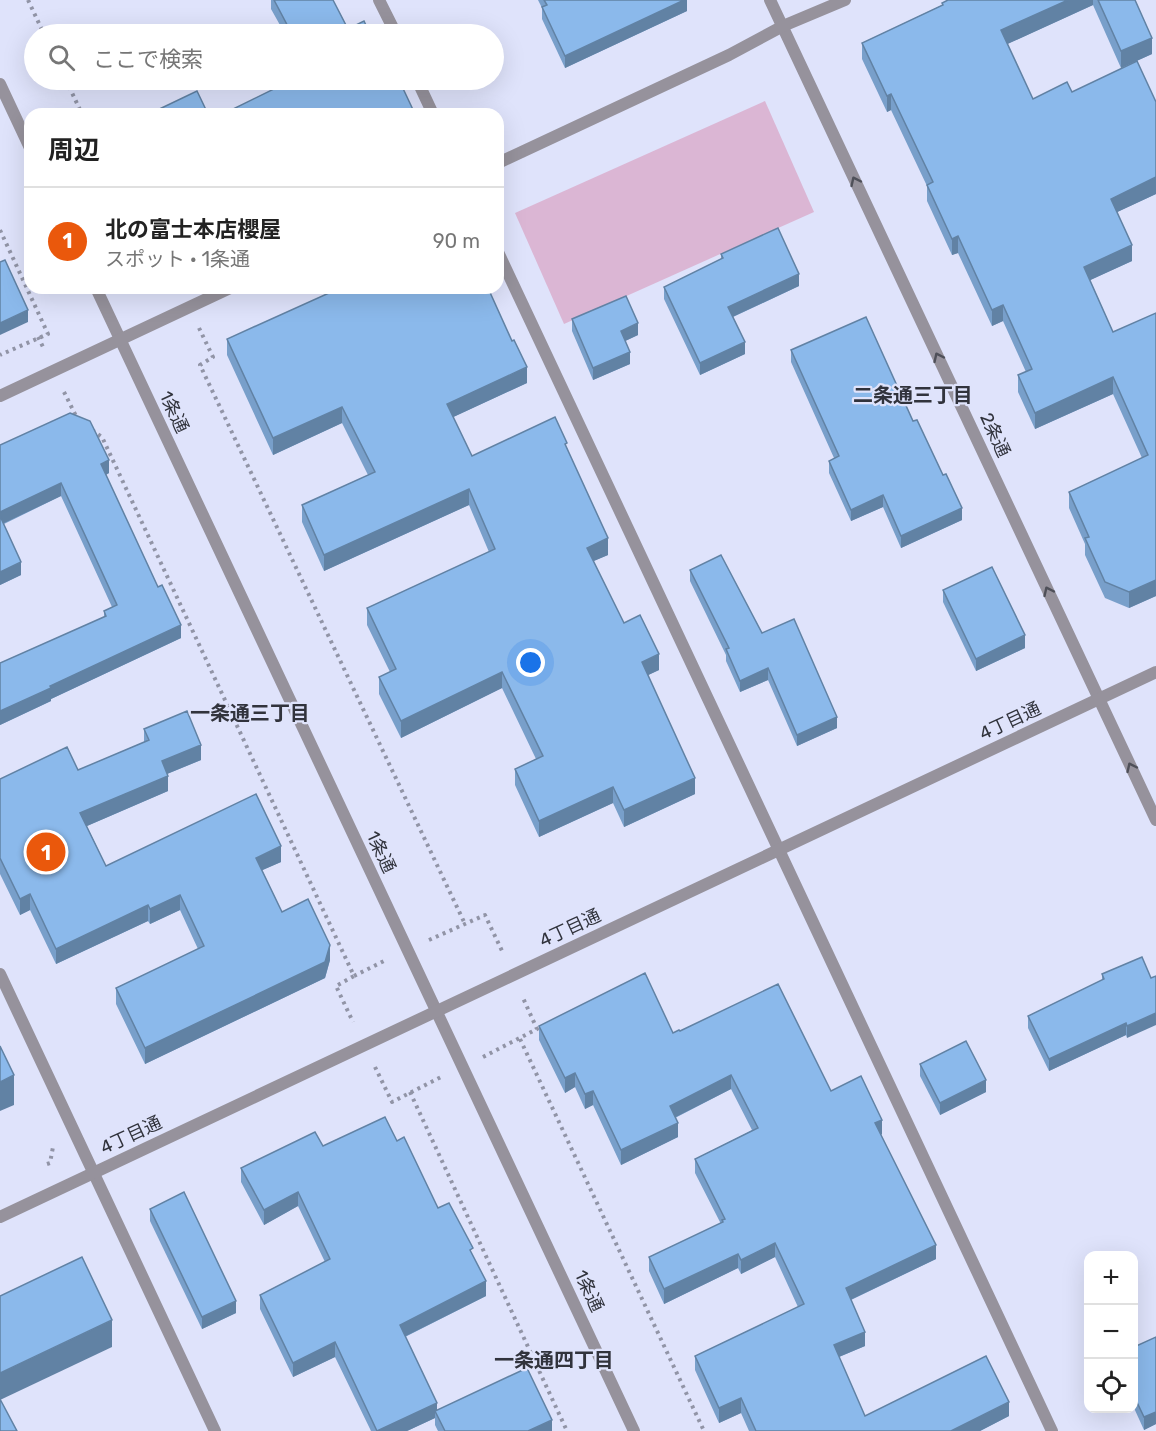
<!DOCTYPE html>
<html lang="ja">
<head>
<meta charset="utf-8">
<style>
	body { margin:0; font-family:Rubik,"Noto Sans JP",sans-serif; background:#f6f6f6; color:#222 }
	.controls { position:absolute; right:18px; bottom:18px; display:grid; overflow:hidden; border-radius:12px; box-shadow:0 6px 24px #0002 }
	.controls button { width:54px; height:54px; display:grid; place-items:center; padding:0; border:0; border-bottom:2px solid #e0e0e0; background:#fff; color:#222; font:30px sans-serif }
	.you { position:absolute; left:531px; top:663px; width:21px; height:21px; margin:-15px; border:4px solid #fff; border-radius:50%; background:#1a73e8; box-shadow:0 0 0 9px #1a73e833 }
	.badge { display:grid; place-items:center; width:39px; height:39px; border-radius:50%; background:#ea580c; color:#fff; font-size:20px; font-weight:700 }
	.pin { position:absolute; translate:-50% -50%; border:3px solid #fff; box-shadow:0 2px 6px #0006 }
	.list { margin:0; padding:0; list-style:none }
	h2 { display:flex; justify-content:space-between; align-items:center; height:78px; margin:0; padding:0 24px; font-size:26px }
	h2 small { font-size:20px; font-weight:400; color:#767676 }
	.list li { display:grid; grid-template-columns:39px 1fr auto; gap:18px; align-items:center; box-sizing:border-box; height:108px; padding:0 24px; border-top:2px solid #e0e0e0 }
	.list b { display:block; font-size:22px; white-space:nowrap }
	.list p { margin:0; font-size:20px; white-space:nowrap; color:#767676 }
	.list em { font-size:20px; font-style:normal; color:#767676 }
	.icon { flex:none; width:33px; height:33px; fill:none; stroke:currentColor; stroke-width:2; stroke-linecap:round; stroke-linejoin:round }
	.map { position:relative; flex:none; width:1156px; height:1431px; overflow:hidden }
	.search { position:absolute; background:#fff; box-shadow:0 6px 24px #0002; left:24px; top:24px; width:480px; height:66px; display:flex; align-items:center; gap:15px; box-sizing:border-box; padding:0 21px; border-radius:33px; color:#767676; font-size:22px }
	.panel { position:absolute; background:#fff; box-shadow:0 6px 24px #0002; left:24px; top:108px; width:480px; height:186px; border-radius:18px }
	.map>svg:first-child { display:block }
</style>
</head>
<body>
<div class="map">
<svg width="1156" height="1431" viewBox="0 0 1156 1431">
	<rect width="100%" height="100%" fill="#dfe3fb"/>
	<polygon fill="#dbb6d4" points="765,101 814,212 564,324 515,213"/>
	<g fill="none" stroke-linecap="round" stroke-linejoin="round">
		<g stroke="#9194a6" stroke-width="4" stroke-dasharray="3 4.5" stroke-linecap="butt">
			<polyline points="28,0 44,34"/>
			<polyline points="66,80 82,114"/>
			<polyline points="0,230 48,334 0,355"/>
			<polyline points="199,328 213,357 200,365 465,924"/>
			<polyline points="38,337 43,347"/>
			<polyline points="64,392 77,418"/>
			<polyline points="92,430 102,437 354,976 336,986 353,1022"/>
			<polyline points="429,940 485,915 503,953"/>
			<polyline points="354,976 384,961"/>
			<polyline points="520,1039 704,1431"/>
			<polyline points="483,1057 537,1029 523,998"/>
			<polyline points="375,1067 392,1102 441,1077"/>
			<polyline points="410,1092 567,1431"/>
			<polyline points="47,1164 50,1163 53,1147"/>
		</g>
		<g stroke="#96929c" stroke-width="12">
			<polyline points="379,0 396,34"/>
			<polyline points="770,0 1156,820"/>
			<polyline points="417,80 433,114"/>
			<polyline points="498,252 1052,1431"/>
			<polyline points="0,974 215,1431"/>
		</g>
		<g stroke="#96929c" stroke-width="12">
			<polyline points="0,84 30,148"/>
			<polyline points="498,163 729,55 783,26 845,0"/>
			<polyline points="96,288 634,1431"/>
			<polyline points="0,396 230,288"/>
			<polyline points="0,1217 1156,672"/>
		</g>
	</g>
	<g fill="#789fca">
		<polygon points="271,0 333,0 348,29 370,34 285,34 271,9"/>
		<polygon points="538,0 687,0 687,11 565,68 542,19 542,8"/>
		<polygon points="948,0 1135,0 1152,54 1121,68 1093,5 1007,44 1033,99 1072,92 1156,102 1156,194 1117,212 1132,261 1090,280 1113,332 1156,313 1156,596 1129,608 1105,598 1085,555 1085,544 1069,508 1069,492 1142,458 1113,394 1035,429 1018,392 1018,375 1026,372 1003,321 992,326 958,253 952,255 927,201 927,186 891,110 887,112 862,59 862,43 942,5 942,3"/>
		<polygon points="721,254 799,286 733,317 745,354 700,375 664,299 664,287 721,259"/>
		<polygon points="572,319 638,335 625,341 630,364 593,380 572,331"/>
		<polygon points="227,339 527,383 453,417 472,456 567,448 608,555 593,561 624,623 659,670 648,675 695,794 624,827 613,803 539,837 515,785 515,769 536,759 502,688 401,738 379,694 379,677 390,672 367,625 367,608 489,552 469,505 324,571 302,522 302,505 368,475 342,423 273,455 227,355"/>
		<polygon points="791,350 913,421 962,520 901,548 883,507 851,521 829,473 829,461 834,458 791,362"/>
		<polygon points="0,445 109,473 106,475 181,638 51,699 51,701 0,725 0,663 104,617 104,611 112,607 61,496 4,524 21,575 0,585"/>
		<polygon points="690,570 762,633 837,728 797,746 768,680 740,692 726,661 726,655 690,581"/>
		<polygon points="943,590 1025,648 976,671 943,602"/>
		<polygon points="144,729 201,760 167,774 168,791 87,826 106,866 281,862 262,870 282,912 330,960 325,978 145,1064 116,1004 116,988 198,949 180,910 150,924 148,921 56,964 30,910 20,915 0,874 0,779 78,770 144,742"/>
		<polygon points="1142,957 1127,1038 1126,1035 1049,1071 1028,1028 1028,1016 1102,980 1102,974"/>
		<polygon points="539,1026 673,1033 680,1031 831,1091 882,1134 881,1135 936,1259 851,1300 865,1346 839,1357 865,1416 1009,1416 980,1431 749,1431 741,1413 719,1423 695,1370 695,1356 798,1307 775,1257 741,1274 738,1268 664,1304 649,1271 649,1257 721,1224 695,1173 695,1159 752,1130 731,1089 675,1118 678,1137 621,1165 593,1105 585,1109 575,1087 565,1093 539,1040"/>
		<polygon points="920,1064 986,1092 940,1115 920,1076"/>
		<polygon points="397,1141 438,1208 473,1257 486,1296 405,1337 437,1410 552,1431 438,1431 435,1425 435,1418 407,1431 371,1431 335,1357 293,1377 260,1309 260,1295 325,1262 298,1206 264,1225 241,1182 241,1168 323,1146"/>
		<polygon points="150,1209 236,1313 202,1329 150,1221"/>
		<polygon points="1156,1337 1156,1424 1144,1430 1134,1408 1134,1347"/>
	</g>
	<g fill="#6182a4">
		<polygon points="684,0 687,0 687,11 565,68 565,56"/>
		<polygon points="1068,0 1093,0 1093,5 1001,47 1001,30"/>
		<polygon points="1152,38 1152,54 1121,68 1121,51"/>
		<polygon points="891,94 891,110 887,112 887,96"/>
		<polygon points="1156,177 1156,194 1111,215 1111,199"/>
		<polygon points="958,236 958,253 952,255 952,239"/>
		<polygon points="1132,245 1132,261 1084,283 1084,267"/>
		<polygon points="799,274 799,286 728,319 728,307"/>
		<polygon points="1003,305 1003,321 992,326 992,310"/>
		<polygon points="28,310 28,322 0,335 0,323"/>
		<polygon points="638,323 638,335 621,343 621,331"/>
		<polygon points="745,342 745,354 700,375 700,363"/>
		<polygon points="630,352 630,364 593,380 593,368"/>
		<polygon points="527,367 527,383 447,420 447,404"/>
		<polygon points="1113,377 1113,394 1035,429 1035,413"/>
		<polygon points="342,407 342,423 273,455 273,438"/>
		<polygon points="109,460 109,473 101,477 101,464"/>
		<polygon points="61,483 61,496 0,525 0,512"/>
		<polygon points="469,489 469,505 324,571 324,555"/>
		<polygon points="883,495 883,507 851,521 851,510"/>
		<polygon points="962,508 962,520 901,548 901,536"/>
		<polygon points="608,538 608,555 587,564 587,548"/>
		<polygon points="21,562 21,575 0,585 0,572"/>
		<polygon points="1156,580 1156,596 1129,608 1129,592"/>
		<polygon points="181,625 181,638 51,699 51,701 0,725 0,711 50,686"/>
		<polygon points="1025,635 1025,648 976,671 976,659"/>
		<polygon points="659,654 659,670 642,678 642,662"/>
		<polygon points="768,668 768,680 740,692 740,681"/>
		<polygon points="502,672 502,688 401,738 401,721"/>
		<polygon points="837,717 837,728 797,746 797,735"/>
		<polygon points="201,745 201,760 162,776 162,761"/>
		<polygon points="168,776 168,791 80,829 80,813"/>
		<polygon points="695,778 695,794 624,827 624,810"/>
		<polygon points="613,787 613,803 539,837 539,821"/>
		<polygon points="281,846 281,862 256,873 256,858"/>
		<polygon points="30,894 30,910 20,915 20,899"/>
		<polygon points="180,895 180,910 150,924 150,909"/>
		<polygon points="148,905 148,921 56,964 56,949"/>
		<polygon points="330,945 330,960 325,978 145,1064 145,1048"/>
		<polygon points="1156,1013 1156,1025 1127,1038 1127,1026"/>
		<polygon points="1126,1023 1126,1035 1049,1071 1049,1059"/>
		<polygon points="575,1073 575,1087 565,1093 565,1078"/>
		<polygon points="14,1075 14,1105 0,1111 0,1082"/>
		<polygon points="731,1075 731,1089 670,1120 670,1106"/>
		<polygon points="986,1080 986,1092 940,1115 940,1103"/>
		<polygon points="593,1091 593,1105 585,1109 585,1094"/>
		<polygon points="882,1120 882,1134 875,1137 875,1123"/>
		<polygon points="678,1123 678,1137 621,1165 621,1150"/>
		<polygon points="298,1192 298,1206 264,1225 264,1210"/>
		<polygon points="775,1243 775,1257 741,1274 741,1260"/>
		<polygon points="936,1245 936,1259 846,1302 846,1288"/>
		<polygon points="738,1254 738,1268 664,1304 664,1289"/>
		<polygon points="486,1281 486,1296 400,1339 400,1325"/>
		<polygon points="236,1301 236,1313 202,1329 202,1317"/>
		<polygon points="112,1320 112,1347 0,1400 0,1373"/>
		<polygon points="865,1332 865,1346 834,1359 834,1345"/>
		<polygon points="335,1342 335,1357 293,1377 293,1363"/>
		<polygon points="741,1398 741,1413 719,1423 719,1408"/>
		<polygon points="1009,1402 1009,1416 980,1431 951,1431"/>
		<polygon points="437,1403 437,1414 435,1411 435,1418 407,1431 377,1431"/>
		<polygon points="1156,1412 1156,1424 1144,1430 1144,1417"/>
		<polygon points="552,1420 552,1431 528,1431"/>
	</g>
	<g fill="#8bb9eb" stroke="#6182a4" stroke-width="1.5">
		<polygon points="274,0 333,0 348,29 364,21 370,34 292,34"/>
		<polygon points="544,0 684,0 565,56 542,7 547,5"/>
		<polygon points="948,0 1068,0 1001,30 1033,99 1067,82 1072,92 1137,61 1156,102 1156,177 1111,199 1132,245 1084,267 1113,332 1156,313 1156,580 1129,592 1105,582 1085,538 1089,537 1069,492 1148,455 1113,377 1035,413 1018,375 1032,369 1003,305 992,310 958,236 952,239 927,185 933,182 891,94 887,96 862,43 943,5 942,3"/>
		<polygon points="1098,0 1135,0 1152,38 1121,51"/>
		<polygon points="292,80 399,80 415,114 223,114"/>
		<polygon points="197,91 208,114 149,114"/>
		<polygon points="778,228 799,274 728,307 745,342 700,363 664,287 723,258 721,254"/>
		<polygon points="5,260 28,310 0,323 0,262"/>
		<polygon points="340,288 488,288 512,341 514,340 527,367 447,404 472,456 555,417 567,443 565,444 608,538 587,548 624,623 640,615 659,654 642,662 695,778 624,810 613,787 539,821 515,769 543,756 502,672 401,721 379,677 396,669 367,608 495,549 469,489 324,555 302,505 375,472 342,407 273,438 227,339"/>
		<polygon points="626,296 638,323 621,331 630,352 593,368 572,319"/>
		<polygon points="866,317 913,421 917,420 943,475 946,474 962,508 901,536 883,495 851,510 829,461 839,456 791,350"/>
		<polygon points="70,413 90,421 109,460 101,464 158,587 162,585 181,625 50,686 51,688 0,711 0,663 106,616 104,611 117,605 61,483 0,512 0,445"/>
		<polygon points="0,516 21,562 0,572"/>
		<polygon points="721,555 762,633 794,619 837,717 797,735 768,668 740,681 726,649 729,648 690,570"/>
		<polygon points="992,567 1025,635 976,659 943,590"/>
		<polygon points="187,711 201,745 162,761 168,776 80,813 106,866 256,794 281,846 256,858 282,912 308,899 330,945 325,962 145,1048 116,988 204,946 180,895 150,909 148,905 56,949 30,894 20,899 0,858 0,779 67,747 78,770 149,740 144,729"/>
		<polygon points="1142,957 1151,978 1156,976 1156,1013 1127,1026 1126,1023 1049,1059 1028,1016 1104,979 1102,974"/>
		<polygon points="645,973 673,1033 679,1030 680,1031 778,984 831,1091 861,1076 882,1120 875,1123 936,1245 846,1288 865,1332 834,1345 865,1416 986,1356 1009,1402 951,1431 756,1431 741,1398 719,1408 695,1356 804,1304 775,1243 741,1260 738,1254 664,1289 649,1257 723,1222 722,1220 725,1219 695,1159 758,1128 731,1075 670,1106 678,1123 621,1150 593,1091 585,1094 575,1073 565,1078 539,1026"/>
		<polygon points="966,1041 986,1080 940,1103 920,1064"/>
		<polygon points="0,1046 14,1075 0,1082"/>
		<polygon points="385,1117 397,1141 404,1137 438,1208 449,1203 473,1248 470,1250 486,1281 400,1325 437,1403 377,1431 335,1342 293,1363 260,1295 330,1259 298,1192 264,1210 241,1168 315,1132 323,1146"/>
		<polygon points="184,1192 236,1301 202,1317 150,1209"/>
		<polygon points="82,1257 112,1320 0,1373 0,1296"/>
		<polygon points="1156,1337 1156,1412 1144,1417 1134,1396 1134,1347"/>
		<polygon points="527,1368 552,1420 528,1431 445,1431 435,1411"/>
		<polygon points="0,1399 17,1431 0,1431"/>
	</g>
	<defs><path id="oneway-chevron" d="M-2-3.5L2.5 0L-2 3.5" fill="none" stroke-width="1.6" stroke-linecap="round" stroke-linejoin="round" transform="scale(1.5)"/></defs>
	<g stroke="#4f5059">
		<use href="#oneway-chevron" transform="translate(855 181) rotate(-115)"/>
		<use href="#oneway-chevron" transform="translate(938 357) rotate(-115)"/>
		<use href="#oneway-chevron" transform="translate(1048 591) rotate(-115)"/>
		<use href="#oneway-chevron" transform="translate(1131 767) rotate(-115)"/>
	</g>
	<g text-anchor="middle" stroke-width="4.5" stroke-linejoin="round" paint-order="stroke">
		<g font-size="18" fill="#31333c" stroke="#dfe3fb">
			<text transform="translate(174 412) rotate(65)" y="6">1条通</text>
			<text transform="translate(995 435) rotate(65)" y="6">2条通</text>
			<text transform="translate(1010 721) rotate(-25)" y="6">4丁目通</text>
			<text transform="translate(381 852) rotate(65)" y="6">1条通</text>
			<text transform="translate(570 928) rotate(-25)" y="6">4丁目通</text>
			<text transform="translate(131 1135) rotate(-25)" y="6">4丁目通</text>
			<text transform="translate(589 1291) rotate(65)" y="6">1条通</text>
		</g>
		<g font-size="20" font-weight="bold" fill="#31333c" stroke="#dfe3fb">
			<text x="913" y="402">二条通三丁目</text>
			<text x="250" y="720">一条通三丁目</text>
			<text x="554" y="1367">一条通四丁目</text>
		</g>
	</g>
</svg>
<div class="controls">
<button>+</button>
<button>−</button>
<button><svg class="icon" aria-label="locate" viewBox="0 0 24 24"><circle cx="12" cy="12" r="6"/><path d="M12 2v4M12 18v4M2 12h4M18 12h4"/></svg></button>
</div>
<div class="you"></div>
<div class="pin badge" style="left:46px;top:852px">1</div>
<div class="search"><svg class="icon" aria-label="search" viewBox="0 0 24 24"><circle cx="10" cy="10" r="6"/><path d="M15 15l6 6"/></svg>ここで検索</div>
<section class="panel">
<h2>周辺<small></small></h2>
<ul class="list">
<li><span class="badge">1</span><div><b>北の富士本店櫻屋</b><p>スポット · 1条通</p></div><em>90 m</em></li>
</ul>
</section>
</div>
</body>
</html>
